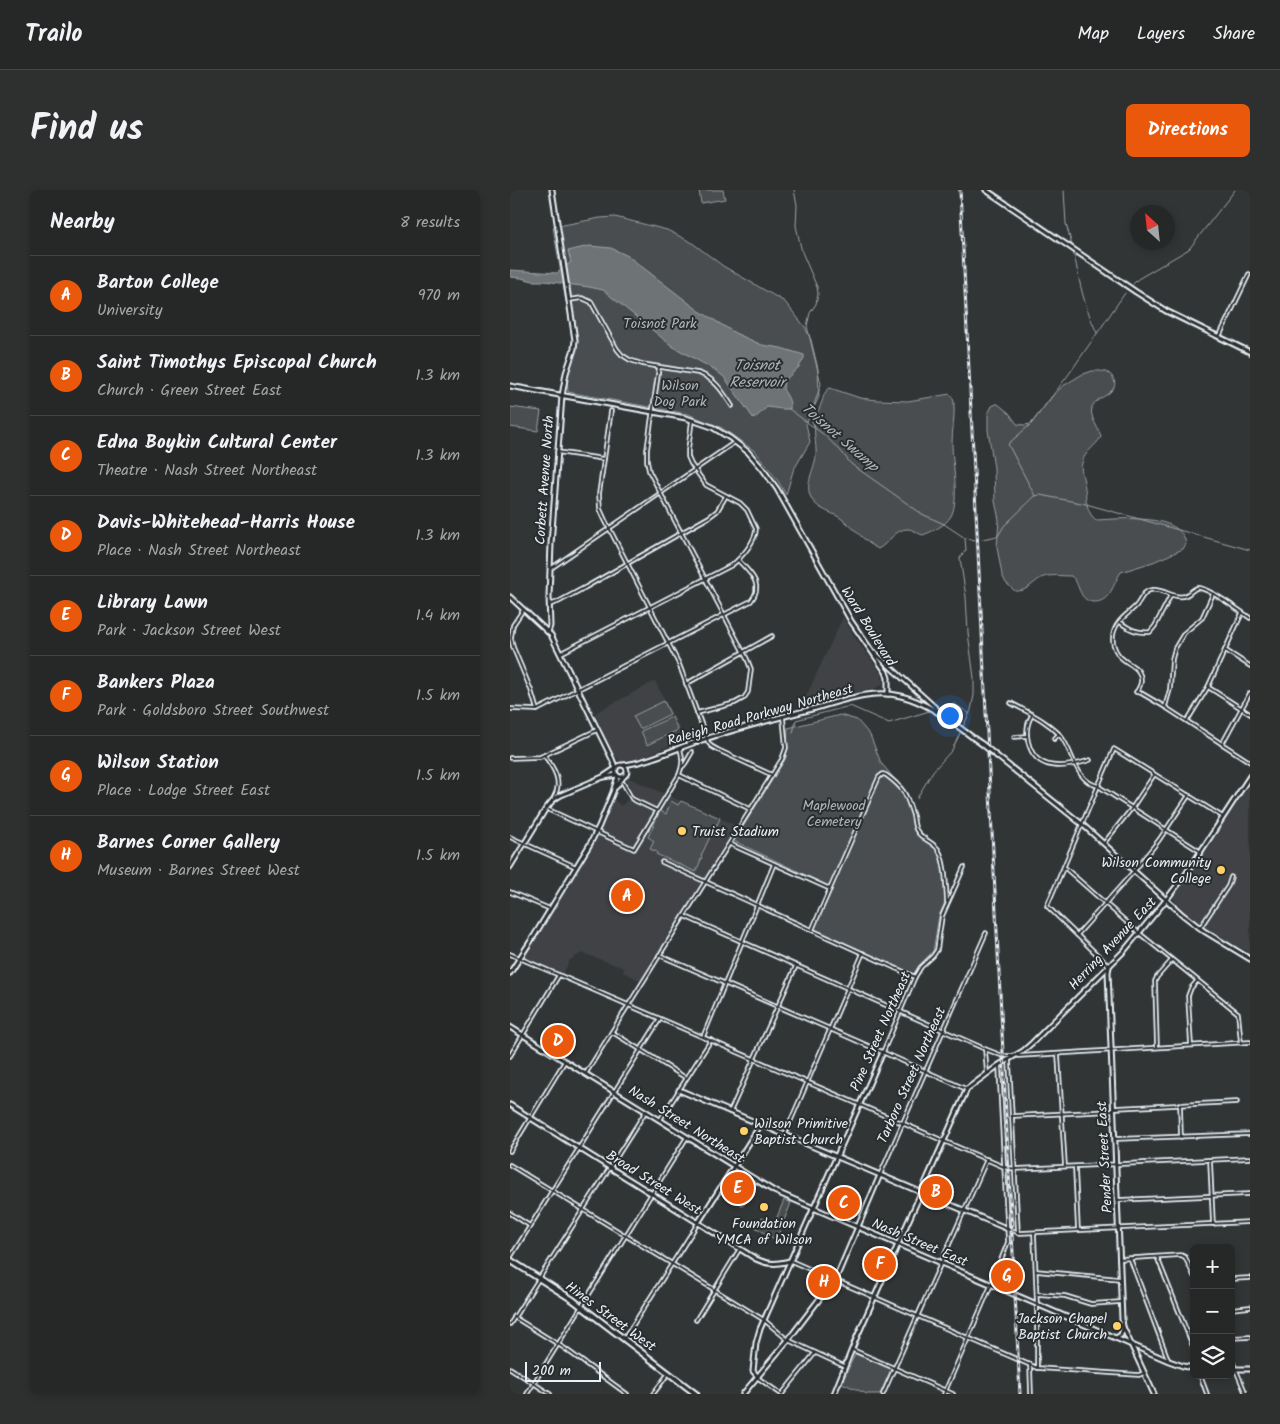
<!DOCTYPE html>
<html lang="en">
<head>
<meta charset="utf-8">
<style>
	body { margin:0; font-family:Kalam,sans-serif; background:#2e3030; color:#f1f3f6 }
	.controls { position:absolute; right:15px; bottom:15px; display:grid; overflow:hidden; border-radius:8px; box-shadow:0 2px 8px #0003 }
	.controls button { width:45px; height:45px; display:grid; place-items:center; padding:0; border:0; border-bottom:1px solid #424445; background:#262828; color:#f1f3f6; font:25px sans-serif }
	.compass { position:absolute; left:620px; top:15px; width:45px; height:45px; border-radius:50%; background:#262828; box-shadow:0 2px 8px #0003; rotate:333deg }
	.scale { position:absolute; left:15px; bottom:12px; width:76px; box-sizing:border-box; padding-left:5px; border:2px solid #e8f1f8; border-top:0; font-size:14px; line-height:18px; white-space:nowrap; color:#e8f1f8; -webkit-text-stroke:4px #2a2d2e; paint-order:stroke }
	.you { position:absolute; left:439px; top:525px; width:18px; height:18px; margin:-12px; border:4px solid #fff; border-radius:50%; background:#1a73e8; box-shadow:0 0 0 8px #1a73e833 }
	.badge { display:grid; place-items:center; width:32px; height:32px; border-radius:50%; background:#ea580c; color:#fff; font-size:16px; font-weight:700 }
	.pin { position:absolute; translate:-50% -50%; border:2px solid #fff; box-shadow:0 1px 5px #0006 }
	.list { margin:0; padding:0; list-style:none }
	h2 { display:flex; justify-content:space-between; align-items:center; height:65px; margin:0; padding:0 20px; font-size:21px }
	h2 small { font-size:16px; font-weight:400; color:#a4a6a8 }
	.list li { display:grid; grid-template-columns:32px 1fr auto; gap:15px; align-items:center; box-sizing:border-box; height:80px; padding:0 20px; border-top:1px solid #424445 }
	.list b { display:block; font-size:19px; white-space:nowrap }
	.list p { margin:0; font-size:16px; white-space:nowrap; color:#a4a6a8 }
	.list em { font-size:16px; font-style:normal; color:#a4a6a8 }
	.icon { flex:none; width:28px; height:28px; fill:none; stroke:currentColor; stroke-width:2; stroke-linecap:round; stroke-linejoin:round }
	.map { position:relative; flex:none; width:740px; height:1204px; overflow:hidden; border-radius:8px }
	header { display:flex; align-items:center; gap:30px; box-sizing:border-box; height:70px; padding:0 25px; background:#262828; border-bottom:1px solid #424445 }
	header strong { font-size:24px }
	nav { display:flex; gap:28px; margin-inline-start:auto; font-size:18px }
	.intro { display:flex; align-items:center; justify-content:space-between; box-sizing:border-box; height:120px; padding:0 30px }
	h1 { margin:0; font-size:35px }
	.button { padding:12px 22px; border-radius:8px; background:#ea580c; color:#fff; font-size:18px; font-weight:700 }
	main { display:flex; gap:30px; padding:0 30px }
	aside { flex:1; background:#262828; border-radius:8px; box-shadow:0 2px 8px #0003 }
	.map>svg:first-child { display:block }
</style>
</head>
<body>
<header>
<strong>Trailo</strong>
<nav><a>Map</a><a>Layers</a><a>Share</a></nav>
</header>
<div class="intro"><h1>Find us</h1><a class="button">Directions</a></div>
<main>
<aside>
<h2>Nearby<small>8 results</small></h2>
<ul class="list">
<li><span class="badge">A</span><div><b>Barton College</b><p>University</p></div><em>970 m</em></li>
<li><span class="badge">B</span><div><b>Saint Timothys Episcopal Church</b><p>Church · Green Street East</p></div><em>1.3 km</em></li>
<li><span class="badge">C</span><div><b>Edna Boykin Cultural Center</b><p>Theatre · Nash Street Northeast</p></div><em>1.3 km</em></li>
<li><span class="badge">D</span><div><b>Davis-Whitehead-Harris House</b><p>Place · Nash Street Northeast</p></div><em>1.3 km</em></li>
<li><span class="badge">E</span><div><b>Library Lawn</b><p>Park · Jackson Street West</p></div><em>1.4 km</em></li>
<li><span class="badge">F</span><div><b>Bankers Plaza</b><p>Park · Goldsboro Street Southwest</p></div><em>1.5 km</em></li>
<li><span class="badge">G</span><div><b>Wilson Station</b><p>Place · Lodge Street East</p></div><em>1.5 km</em></li>
<li><span class="badge">H</span><div><b>Barnes Corner Gallery</b><p>Museum · Barnes Street West</p></div><em>1.5 km</em></li>
</ul>
</aside>
<div class="map">
<svg width="740" height="1204" viewBox="0 0 740 1204">
	<rect width="100%" height="100%" fill="#323536"/>
	<filter id="ink" filterUnits="userSpaceOnUse"><feTurbulence type="fractalNoise" baseFrequency=".02" numOctaves="2"/><feDisplacementMap in="SourceGraphic" scale="10" xChannelSelector="R" yChannelSelector="G"/><feConvolveMatrix kernelMatrix="1 2 1 2 8 2 1 2 1" color-interpolation-filters="sRGB"/></filter>
	<g filter="url(#ink)">
		<g fill="#3f4244">
			<polygon points="333,427 344,446 371,483 373,494 366,498 293,513"/>
			<polygon points="145,491 175,549 128,569 113,573 109,571 102,562 85,523"/>
			<polygon points="119,588 227,636 131,791 113,782 114,778 72,763 60,770 53,784 12,767 69,677 88,641 103,609 111,616 123,605 116,589"/>
			<polygon points="740,594 740,763 711,748 683,729 667,715 663,708"/>
		</g>
		<g fill="#494d4f" stroke="#989fa4">
			<polygon points="189,0 213,0 215,9 191,13"/>
			<polygon points="105,27 157,40 181,52 213,76 275,112 295,137 301,150 308,179 309,207 296,234 300,252 283,281 276,305 268,291 246,262 212,238 178,224 58,202 57,188 68,153 62,111 56,112 43,37 90,28"/>
			<path d="M582,181C589,181 599,180 603,188C612,203 585,207 582,217C579,228 589,237 591,247C586,256 574,262 572,273C570,279 573,287 574,292C577,306 574,320 586,330C609,329 672,322 676,354L673,359L643,372L611,382C603,393 601,413 583,412C577,411 573,408 571,403C567,396 567,390 561,386C552,386 539,384 531,388C522,393 517,402 505,401L496,393L492,385L487,357L489,330L485,311L484,278L478,240V224L482,216L486,214H488L499,223L507,234L514,235L521,234L543,205L553,196L571,185Z"/>
			<path d="M320,198L350,208L367,210L398,211L440,204C443,208 444,210 444,214C445,227 442,240 442,253C442,273 450,309 441,326C435,336 423,341 413,345C408,344 403,339 398,339C386,338 378,354 368,359C353,351 343,336 329,327C321,322 309,320 303,311C293,297 303,283 306,267C307,254 302,238 306,225C308,221 310,218 311,214C314,208 313,202 320,198Z"/>
			<polygon points="0,217 31,221 28,241 0,237"/>
			<polygon points="154,511 160,524 130,539 123,526"/>
			<polygon points="330,525 347,530 360,545 371,573 398,605 408,641 421,650 430,660 434,675 437,701 435,712 429,726 423,761 408,777 404,784 304,739 323,698 224,651 276,568 278,538"/>
			<polygon points="162,527 168,540 137,555 131,541"/>
			<polygon points="161,611 168,615 171,611 210,628 207,635 206,634 191,666 192,667 186,682 146,664 147,662 140,659 144,651 138,647 150,621 156,624"/>
			<polygon points="224,981 246,994 233,1016 211,1002"/>
			<polygon points="274,1010 281,1013 266,1050 237,1032 240,1029 249,1033 252,1028 265,1032"/>
			<polygon points="345,1164 381,1179 370,1204 357,1204 332,1193"/>
		</g>
		<path fill="#6e7376" stroke="#9fa5aa" d="M79,56L101,58L118,66L188,120L225,143L252,155L271,158L294,165V168L289,177L274,191L273,199C277,206 281,210 280,219H272L257,217L244,229L214,187L205,180L162,156L93,100L79,97L34,91H23L11,88L0,87V80L47,83L61,72L58,61Z"/>
		<g fill="none" stroke-linecap="round" stroke-linejoin="round">
			<g stroke="#9fa5aa" stroke-width="1">
				<polyline points="284,0 287,15 286,36 292,62 307,97 308,104 306,114 300,123 297,136 311,194 300,227 305,238"/>
				<polyline points="554,0 556,34 562,55"/>
				<path d="M563,62C566,71 567,80 569,89C573,108 579,126 587,143"/>
				<polyline points="623,94 628,89 679,59 725,0"/>
				<polyline points="279,219 313,244 330,260 341,274 388,307 412,324 434,334 455,348 465,350"/>
				<polyline points="525,306 498,254 521,234 559,184 615,103"/>
				<polyline points="472,349 488,346 494,336 525,306 530,305 576,314 740,360"/>
				<polyline points="429,518 445,514 460,524"/>
				<polyline points="283,543 286,530 336,517 340,516 379,533 423,520"/>
				<polyline points="407,608 423,581 442,560 461,520 464,505 464,488 458,443 456,407 450,368 456,360 455,348"/>
			</g>
			<g stroke="#e8f1f8" stroke-width="5.5">
				<g id="street">
					<path d="M59,110L72,108L81,112L107,159L112,165L120,170L132,174L188,183C205,188 213,202 222,216"/>
					<polyline points="709,147 739,84"/>
					<polyline points="149,177 137,260 137,271 139,281 237,469 241,479 238,502 234,508 225,513 187,523"/>
					<polyline points="101,221 89,304 90,319 95,330 169,474 198,552 201,556 208,560 262,585"/>
					<polyline points="47,262 94,269"/>
					<polyline points="40,379 225,252"/>
					<polyline points="39,415 48,412 76,397 199,327 207,321 216,306"/>
					<polyline points="13,420 3,435 1,448 3,457 21,500 27,520"/>
					<path d="M740,428C729,420 702,401 690,398C684,396 681,404 674,406C662,409 654,398 641,400C633,401 631,410 626,416C617,425 605,431 603,446C602,451 604,459 608,464C615,475 632,475 631,492C630,496 629,499 626,502L631,503L655,517L740,572"/>
					<path d="M610,432C620,440 628,443 640,442L645,436L661,405"/>
					<polyline points="715,460 740,476"/>
					<path d="M51,463L222,375C231,368 246,351 246,339L237,320L230,313L196,295L181,274L178,267V260L182,230"/>
					<polyline points="176,494 262,446"/>
					<polyline points="698,497 740,524"/>
					<path d="M501,513C519,523 536,530 550,545C564,562 564,590 588,596L691,662"/>
					<polyline points="655,517 660,499 662,469 665,458 674,443 692,428 703,404"/>
					<path d="M0,519L27,520L35,516L241,411C255,394 239,382 228,370"/>
					<path d="M522,525C517,533 516,542 518,551C525,583 556,578 580,570"/>
					<polyline points="677,531 698,497 732,423"/>
					<polyline points="504,547 517,546"/>
					<polyline points="544,549 549,544"/>
					<polyline points="712,554 740,503"/>
					<path d="M34,565C44,578 53,592 44,607"/>
					<polyline points="0,568 30,567 87,540"/>
					<polyline points="172,577 175,574 182,562"/>
					<polyline points="169,585 240,619"/>
					<polyline points="113,593 122,609 147,621"/>
					<path d="M39,620L124,659L169,585C173,575 173,569 170,558"/>
					<polyline points="0,647 66,677"/>
					<polyline points="594,653 622,618 644,585"/>
					<polyline points="220,654 320,699"/>
					<polyline points="152,672 405,787"/>
					<polyline points="554,677 629,743 728,823 731,853"/>
					<polyline points="0,702 40,719"/>
					<polyline points="174,726 475,859 493,866 503,866"/>
					<polyline points="690,738 718,696 721,687"/>
					<path d="M302,740L369,587L373,584L376,585C395,599 396,604 403,626C404,631 404,637 407,641C411,649 422,651 428,659C436,671 436,698 437,712"/>
					<polyline points="567,745 624,681 649,650 679,605"/>
					<polyline points="0,764 494,977 505,979 740,968"/>
					<polyline points="149,765 320,839 456,899"/>
					<polyline points="599,776 537,716 604,559 713,627"/>
					<polyline points="102,842 176,888"/>
					<polyline points="193,847 264,674"/>
					<polyline points="681,855 678,806 681,798 687,791"/>
					<polyline points="647,857 645,791 647,787 662,770"/>
					<polyline points="475,859 477,884"/>
					<polyline points="373,862 405,787 411,777 423,766 427,760 432,726 454,677"/>
					<polyline points="548,864 555,976"/>
					<polyline points="0,866 49,785"/>
					<polyline points="508,866 740,852"/>
					<polyline points="499,870 508,1043"/>
					<polyline points="76,883 272,569 276,558 273,527"/>
					<polyline points="670,914 671,947"/>
					<polyline points="605,918 727,912"/>
					<polyline points="220,922 286,776"/>
					<polyline points="503,926 603,921"/>
					<polyline points="150,930 201,850"/>
					<polyline points="275,944 353,763"/>
					<polyline points="605,949 740,944"/>
					<polyline points="0,961 55,871"/>
					<polyline points="700,970 703,1034"/>
					<polyline points="0,975 254,1130 278,1150 334,1176"/>
					<polyline points="565,978 568,1040"/>
					<polyline points="370,985 476,743"/>
					<polyline points="608,1010 740,1004"/>
					<polyline points="0,1023 20,1036"/>
					<polyline points="498,1039 510,1043 740,1032"/>
					<polyline points="524,1043 527,1115 527,1178"/>
					<polyline points="647,1067 684,1159"/>
					<polyline points="0,1068 150,829"/>
					<polyline points="620,1068 658,1169"/>
					<polyline points="609,1069 671,1065 675,1067 684,1086"/>
					<polyline points="281,1071 527,1178 629,1185 634,1183"/>
					<polyline points="526,1081 610,1089"/>
					<polyline points="721,1089 740,1088"/>
					<polyline points="527,1104 555,1106 581,1114 611,1112"/>
					<polyline points="721,1119 740,1117"/>
					<polyline points="4,1127 54,1158 117,1204"/>
					<polyline points="186,1130 229,1060"/>
					<polyline points="0,1134 136,921"/>
					<polyline points="721,1148 740,1147"/>
					<polyline points="114,1149 188,1033"/>
					<polyline points="343,1160 443,1204"/>
					<polyline points="721,1168 736,1204"/>
					<polyline points="520,1174 521,1204"/>
					<polyline points="0,1178 40,1204"/>
					<polyline points="690,1185 697,1204"/>
					<polyline points="248,1188 271,1204"/>
					<polyline points="17,1204 177,947"/>
					<polyline points="143,1204 158,1184"/>
					<polyline points="272,1204 305,1163"/>
					<polyline points="373,1204 477,969"/>
					<polyline points="434,1204 481,1095 498,1052 489,875"/>
				</g>
			</g>
			<g stroke="#e8f1f8" stroke-width="7">
				<g id="secondary">
					<polyline points="476,0 626,102 656,121 740,162"/>
					<polyline points="0,196 176,228 202,237 220,248 238,262 252,278 267,299 341,431 376,482 378,488 378,504"/>
					<polyline points="0,407 41,445 102,569 106,579"/>
					<polyline points="38,442 40,436 39,406 41,354 52,206 56,183 64,159 65,150 42,0"/>
					<polyline points="365,463 429,521"/>
					<polyline points="488,567 573,635 673,725 694,741 740,769"/>
					<path d="M113,575C139,572 164,559 189,551C227,538 267,528 306,518C333,510 362,499 391,506C423,514 446,536 472,554"/>
					<circle cx="111" cy="581" r="6"/>
					<polyline points="94,587 107,585"/>
					<polyline points="106,597 114,586"/>
					<polyline points="0,677 35,620 43,610 51,605 93,587 105,579"/>
					<polyline points="599,777 598,782 612,1129 613,1137 644,1204"/>
					<polyline points="0,783 24,746 80,654 89,636 103,602 108,586"/>
					<polyline points="0,837 264,1001 659,1171 673,1176 684,1178"/>
					<polyline points="169,900 498,1039"/>
					<path d="M0,915L246,1069C258,1075 268,1074 280,1071"/>
					<polyline points="188,1033 251,934"/>
					<polyline points="606,1148 611,1145 613,1137"/>
					<polyline points="721,1179 740,1179"/>
					<polyline points="248,1187 243,1181 246,1153 250,1139 373,862"/>
					<polyline points="233,1204 278,1150 327,1086 370,985"/>
					<polyline points="324,1204 346,1149 457,899 489,875 513,861 522,853 614,761 656,710 676,684 740,586"/>
				</g>
			</g>
			<g stroke="#e8f1f8" stroke-width="8">
				<polyline id="primary" points="0,1070 63,1110 186,1204"/>
			</g>
			<use href="#street" stroke="#2a2d2e" stroke-width="2"/>
			<use href="#secondary" stroke="#2a2d2e" stroke-width="3"/>
			<use href="#primary" stroke="#2a2d2e" stroke-width="4"/>
			<g stroke="#e8f1f8" stroke-width="3">
				<polyline id="rail" points="450,0 510,1204"/>
			</g>
			<use href="#rail" stroke="#2a2d2e" stroke-width="1" stroke-dasharray="4" stroke-linecap="butt"/>
			<g stroke="#e8f1f8" stroke-width="7" stroke-linecap="butt">
				<polyline id="secondary-bridge" points="472,554 488,567"/>
			</g>
			<use href="#secondary-bridge" stroke="#2a2d2e" stroke-width="3"/>
		</g>
	</g>
	<g fill="#ffd166" stroke="#2a2d2e" stroke-width="2">
		<circle cx="172" cy="641" r="5"/>
		<circle cx="711" cy="680" r="5"/>
		<circle cx="234" cy="941" r="5"/>
		<circle cx="254" cy="1017" r="5"/>
		<circle cx="607" cy="1136" r="5"/>
	</g>
	<g text-anchor="middle" stroke-width="4" stroke-linejoin="round" paint-order="stroke">
		<g font-size="14" fill="#b0b8bd" stroke="#2a2d2e">
			<text x="150" y="138">Toisnot Park</text>
			<text x="170" y="200">Wilson<tspan x="170" dy="16">Dog Park</tspan></text>
			<text x="324" y="620">Maplewood<tspan x="324" dy="16">Cemetery</tspan></text>
		</g>
		<g font-size="14" fill="#e8f1f8" stroke="#2a2d2e">
			<text transform="translate(34 290) rotate(-86)" y="5">Corbett Avenue North</text>
			<text transform="translate(359 436) rotate(58)" y="5">Ward Boulevard</text>
			<text transform="translate(250 524) rotate(-16)" y="5">Raleigh Road Parkway Northeast</text>
			<text transform="translate(602 753) rotate(-47)" y="5">Herring Avenue East</text>
			<text transform="translate(370 841) rotate(-66)" y="5">Pine Street Northeast</text>
			<text transform="translate(401 885) rotate(-66)" y="5">Tarboro Street Northeast</text>
			<text transform="translate(177 934) rotate(32)" y="5">Nash Street Northeast</text>
			<text transform="translate(594 967) rotate(-93)" y="5">Pender Street East</text>
			<text transform="translate(144 992) rotate(32)" y="5">Broad Street West</text>
			<text transform="translate(410 1052) rotate(23)" y="5">Nash Street East</text>
			<text transform="translate(101 1126) rotate(36)" y="5">Hines Street West</text>
		</g>
		<g font-size="14" fill="#e8f1f8" stroke="#2a2d2e" text-anchor="start">
			<text x="182" y="646">Truist Stadium</text>
			<text x="701" y="677" text-anchor="end">Wilson Community<tspan x="701" dy="16">College</tspan></text>
			<text x="244" y="938">Wilson Primitive<tspan x="244" dy="16">Baptist Church</tspan></text>
			<text x="254" y="1038" text-anchor="middle">Foundation<tspan x="254" dy="16">YMCA of Wilson</tspan></text>
			<text x="597" y="1133" text-anchor="end">Jackson Chapel<tspan x="597" dy="16">Baptist Church</tspan></text>
		</g>
		<g font-size="15" font-style="italic" fill="#b1b8be" stroke="#2a2d2e">
			<text x="247" y="180">Toisnot<tspan x="247" dy="17">Reservoir</tspan></text>
			<text transform="translate(330 247) rotate(41)" y="5">Toisnot Swamp</text>
		</g>
	</g>
</svg>
<div class="controls">
<button>+</button>
<button>−</button>
<button><svg class="icon" aria-label="layers" viewBox="0 0 24 24"><path d="M12 4l9 5-9 5-9-5zM3 14l9 5 9-5"/></svg></button>
</div>
<svg class="compass" viewBox="-18 -18 36 36"><path d="M0-13l5 13h-10z" fill="#e53935"/><path d="M0 13l5-13h-10z" fill="#a4a6a8"/></svg>
<div class="scale">200 m</div>
<div class="you"></div>
<div class="pin badge" style="left:117px;top:706px">A</div>
<div class="pin badge" style="left:426px;top:1002px">B</div>
<div class="pin badge" style="left:334px;top:1013px">C</div>
<div class="pin badge" style="left:48px;top:851px">D</div>
<div class="pin badge" style="left:228px;top:998px">E</div>
<div class="pin badge" style="left:370px;top:1074px">F</div>
<div class="pin badge" style="left:497px;top:1086px">G</div>
<div class="pin badge" style="left:314px;top:1092px">H</div>
</div>
</main>
</body>
</html>
